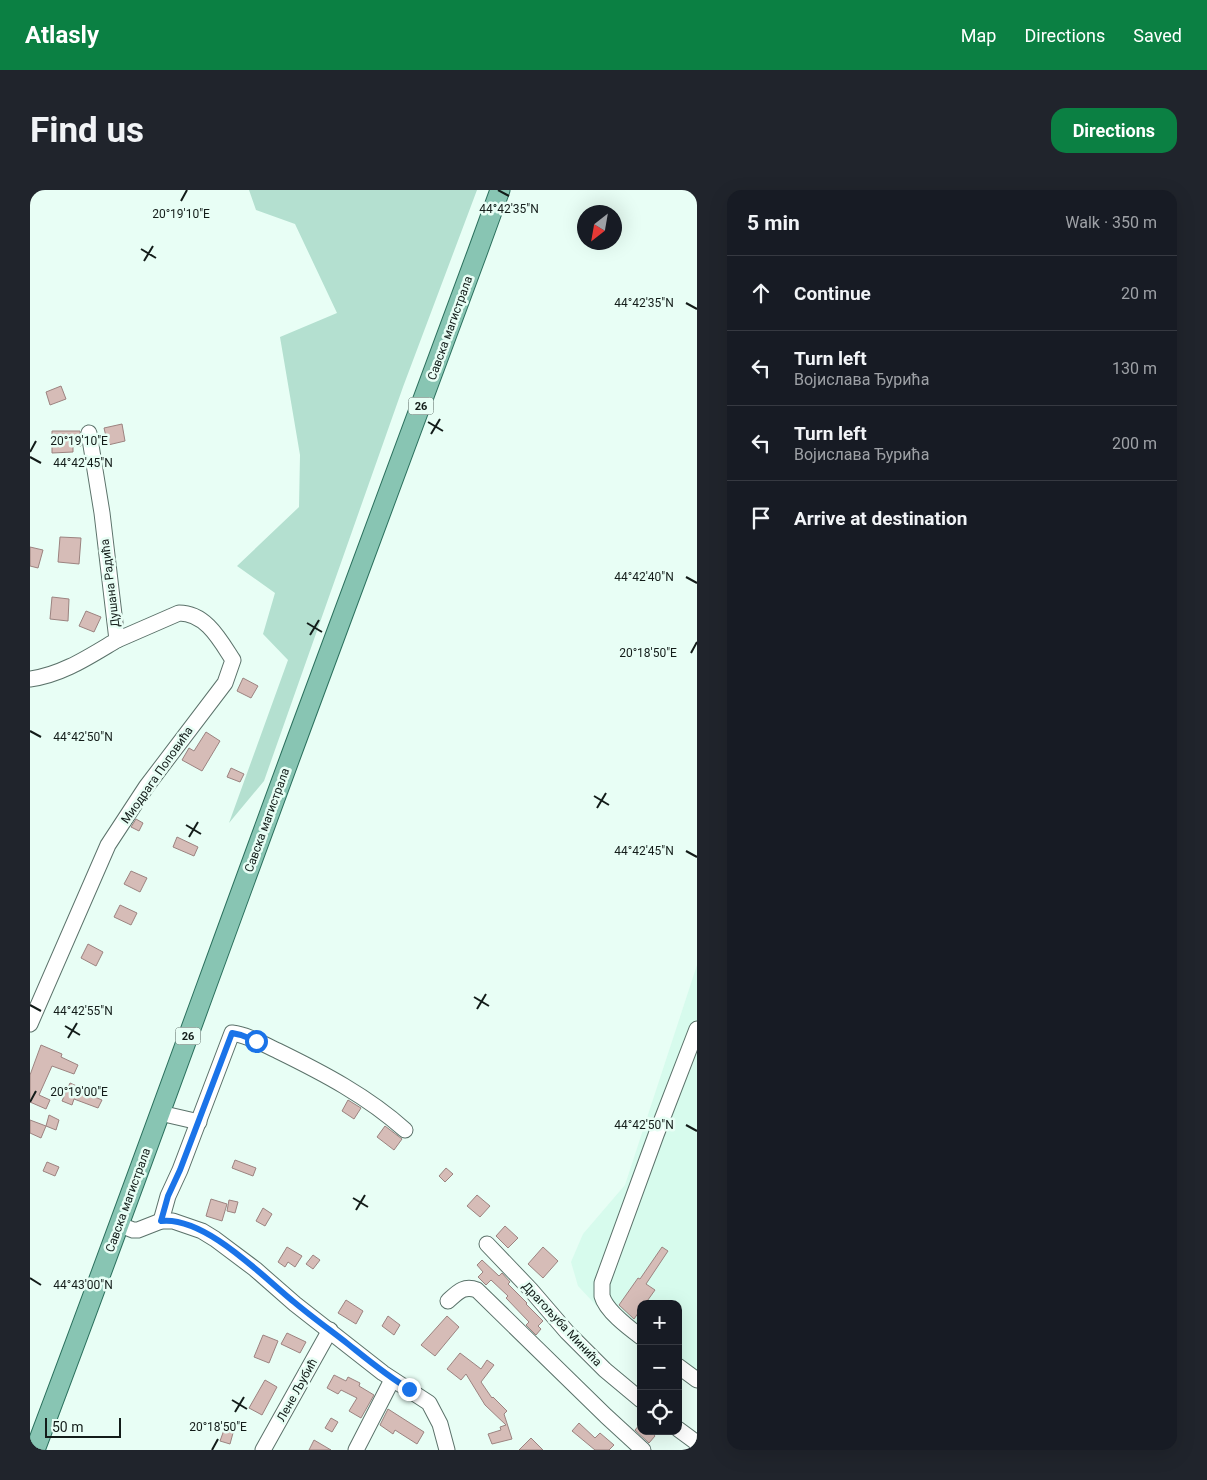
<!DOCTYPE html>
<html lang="en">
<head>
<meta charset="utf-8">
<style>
	body { margin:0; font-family:Roboto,sans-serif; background:#20242c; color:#f1f3f6 }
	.controls { position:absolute; right:15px; bottom:15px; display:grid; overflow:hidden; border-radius:10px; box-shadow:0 5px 20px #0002 }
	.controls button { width:45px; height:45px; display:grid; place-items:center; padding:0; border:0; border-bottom:1px solid #363941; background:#171b24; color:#f1f3f6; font:25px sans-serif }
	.compass { position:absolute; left:547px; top:15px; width:45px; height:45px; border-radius:50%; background:#171b24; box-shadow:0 5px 20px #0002; rotate:211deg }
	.scale { position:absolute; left:15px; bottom:12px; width:76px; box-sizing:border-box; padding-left:5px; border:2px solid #131c19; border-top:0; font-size:14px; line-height:18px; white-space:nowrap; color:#131c19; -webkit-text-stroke:4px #e8fef5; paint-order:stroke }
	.stop { position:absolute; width:15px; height:15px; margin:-11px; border:4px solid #1a73e8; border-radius:50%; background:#fff }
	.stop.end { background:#1a73e8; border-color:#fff; box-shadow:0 1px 5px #0008 }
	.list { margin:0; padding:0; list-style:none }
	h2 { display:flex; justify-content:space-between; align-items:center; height:65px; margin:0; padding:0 20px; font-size:21px }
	h2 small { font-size:16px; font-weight:400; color:#9ea1a6 }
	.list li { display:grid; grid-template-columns:32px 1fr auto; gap:15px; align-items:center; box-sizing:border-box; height:75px; padding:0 20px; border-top:1px solid #363941 }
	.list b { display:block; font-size:19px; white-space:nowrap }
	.list p { margin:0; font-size:16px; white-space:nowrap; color:#9ea1a6 }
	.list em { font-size:16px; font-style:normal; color:#9ea1a6 }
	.icon { flex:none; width:28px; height:28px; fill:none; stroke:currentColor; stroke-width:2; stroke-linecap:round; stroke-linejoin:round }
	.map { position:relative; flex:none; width:667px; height:1260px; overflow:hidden; border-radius:15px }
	header { display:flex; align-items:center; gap:30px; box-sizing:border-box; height:70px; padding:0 25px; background:#0b8043; color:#fff }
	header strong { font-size:24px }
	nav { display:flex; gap:28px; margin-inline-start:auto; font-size:18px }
	.intro { display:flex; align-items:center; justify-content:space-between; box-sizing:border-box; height:120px; padding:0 30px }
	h1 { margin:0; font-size:35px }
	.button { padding:12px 22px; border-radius:15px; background:#0b8043; color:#fff; font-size:18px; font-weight:700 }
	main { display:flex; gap:30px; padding:0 30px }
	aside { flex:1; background:#171b24; border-radius:15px; box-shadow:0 5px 20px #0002 }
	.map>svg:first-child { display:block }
</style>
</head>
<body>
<header>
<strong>Atlasly</strong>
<nav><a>Map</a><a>Directions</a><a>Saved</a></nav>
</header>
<div class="intro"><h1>Find us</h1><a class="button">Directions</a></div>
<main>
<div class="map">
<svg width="667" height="1260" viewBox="0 0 667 1260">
	<rect width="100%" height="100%" fill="#e8fef5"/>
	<polygon fill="#d7fbed" points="667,775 667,1198 648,1183 648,1114 611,1114 611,1154 578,1128 548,1096 541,1072 553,1044 595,995"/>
	<polygon fill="#b4e0d0" points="219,0 447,0 373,197 234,591 199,633 258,470 233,444 245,403 207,376 269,317 270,265 250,147 307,123 265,34 226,20"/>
	<g fill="#d6bcb7" stroke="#9c8380">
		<polygon points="31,196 36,209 20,215 16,202"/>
		<polygon points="92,234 95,251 78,255 74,238"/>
		<polygon points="22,241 50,241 51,256 43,256 43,262 22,263"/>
		<polygon points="30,347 51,348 49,374 28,372"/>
		<polygon points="0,357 13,360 8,378 0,376"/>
		<polygon points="22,407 39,409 38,431 20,429"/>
		<polygon points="56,421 71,427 64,442 49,436"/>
		<polygon points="213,488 228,496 221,508 207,501"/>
		<polygon points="176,542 190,551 172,581 152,570 159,558 164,561"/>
		<polygon points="201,578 214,584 210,592 197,587"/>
		<polygon points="106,629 113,633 109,641 101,637"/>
		<polygon points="147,647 168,657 164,666 143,657"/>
		<polygon points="101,681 117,688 110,702 94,694"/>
		<polygon points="90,715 107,723 101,735 84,727"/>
		<polygon points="58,754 73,762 66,776 51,768"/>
		<polygon points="11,855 32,864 31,867 48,875 44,884 22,876 9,905 20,910 16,919 0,912 0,885"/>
		<polygon points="40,893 49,897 48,900 72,910 68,918 44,909 42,915 32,911"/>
		<polygon points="318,910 331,918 324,929 312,921"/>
		<polygon points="19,925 29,930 26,940 16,936"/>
		<polygon points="0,930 16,936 11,948 0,943"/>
		<polygon points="355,936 372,949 364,960 347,947"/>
		<polygon points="205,970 226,978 223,986 202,978"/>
		<polygon points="17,972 29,977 25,986 13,981"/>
		<polygon points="416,978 423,984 415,992 409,986"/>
		<polygon points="447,1005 460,1016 450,1027 437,1016"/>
		<polygon points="181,1009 197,1014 192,1031 176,1026"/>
		<polygon points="199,1010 208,1012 205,1023 197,1021"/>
		<polygon points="233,1018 242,1024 235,1036 226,1031"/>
		<polygon points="475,1036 488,1048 478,1058 466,1046"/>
		<polygon points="257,1057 272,1066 265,1077 258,1072 255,1077 248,1072"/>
		<polygon points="513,1057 528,1071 513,1088 498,1074"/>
		<polygon points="632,1057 638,1061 616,1094 625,1100 615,1114 611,1114 611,1119 604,1129 589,1115 608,1088 610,1089"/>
		<polygon points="283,1065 290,1070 283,1079 276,1074"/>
		<polygon points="452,1070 469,1086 472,1083 480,1092 478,1094 497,1113 496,1114 513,1131 508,1136 511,1139 506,1145 496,1135 499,1132 476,1108 478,1106 461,1090 456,1095 448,1087 453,1082 447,1075"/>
		<polygon points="316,1110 333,1121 326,1134 308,1123"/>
		<polygon points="358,1126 370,1135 364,1145 352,1136"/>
		<polygon points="417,1126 429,1137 405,1166 391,1155"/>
		<polygon points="257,1143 276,1152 270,1163 251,1154"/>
		<polygon points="233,1145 248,1151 239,1173 224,1167"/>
		<polygon points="430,1163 451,1179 457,1170 464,1175 451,1192 462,1208 463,1207 477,1221 474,1224 482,1249 462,1254 458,1244 471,1240 470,1237 476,1235 455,1215 436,1184 431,1190 417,1179"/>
		<polygon points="304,1185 316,1191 318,1187 330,1193 329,1196 344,1205 331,1228 319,1221 327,1208 311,1200 308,1204 297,1198"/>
		<polygon points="235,1190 247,1197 232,1225 219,1218"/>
		<polygon points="358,1219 394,1242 387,1254 365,1240 363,1244 350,1235"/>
		<polygon points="301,1228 308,1232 302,1242 295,1238"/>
		<polygon points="549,1233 565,1248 570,1243 584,1255 579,1260 565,1260 542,1241"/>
		<polygon points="611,1233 611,1241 621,1241 625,1246 619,1253 605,1240"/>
		<polygon points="194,1240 203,1243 200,1254 190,1251"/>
		<polygon points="501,1248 513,1260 489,1260"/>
		<polygon points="284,1250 301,1260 279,1260"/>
	</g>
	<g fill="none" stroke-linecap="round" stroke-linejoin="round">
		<g stroke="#5b726a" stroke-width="17">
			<g id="minor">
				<path d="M0,489C32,485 60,466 87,450L72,323L59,243"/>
				<path d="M0,834L78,655L116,597L195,493L203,470C190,450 176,423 149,423L87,450"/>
				<polyline points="130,923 169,932"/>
				<path d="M131,1031L138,1006L150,980L202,843C218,845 233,854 248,861C293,883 337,906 375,940"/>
				<polyline points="90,1035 103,1040 108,1040 131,1031 143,1031 172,1041 185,1049 225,1079 265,1114 353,1183 399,1213 410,1234 417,1260"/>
				<polyline points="457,1054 500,1099 537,1142 575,1180 611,1210"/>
				<path d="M418,1111C428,1102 434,1095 447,1100L576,1226L613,1260"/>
				<path d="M611,1147C599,1138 576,1121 572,1106C572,1102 572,1097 572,1093L626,945L667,839"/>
				<polyline points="648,1176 667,1190"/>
				<polyline points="648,1239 667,1253"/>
				<polyline points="233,1260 300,1140"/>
				<polyline points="326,1260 362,1190"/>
			</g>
		</g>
		<g stroke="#2b705d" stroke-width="21">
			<path id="major" d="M5,1260C96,1020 182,779 271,538C337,359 405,180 470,0"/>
		</g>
		<use href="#minor" stroke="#fff" stroke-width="15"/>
		<use href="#major" stroke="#88c5b3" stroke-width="19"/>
	</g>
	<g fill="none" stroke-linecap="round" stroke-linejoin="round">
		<path stroke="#1a73e8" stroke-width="6" d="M226,851L211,845L202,843L150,980L138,1006L131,1031C175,1026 232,1086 264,1112C282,1127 300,1140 318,1154C338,1170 357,1186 379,1199"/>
	</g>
	<path fill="none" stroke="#131c19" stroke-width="2" d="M468,0L479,6M151,11L157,0M111,59L126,68M114,71L123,56M656,113L667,119M398,232L413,241M401,244L410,229M0,262L6,251M0,267L11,273M656,387L667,393M277,433L292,442M280,445L289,430M661,463L667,452M0,541L11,547M564,606L579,615M567,618L576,603M156,635L171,644M159,647L168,632M656,661L667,667M444,807L459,816M0,815L11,821M447,819L456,804M35,836L50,845M38,848L47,833M0,912L6,901M656,935L667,941M323,1008L338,1017M326,1020L335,1005M0,1088L11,1095M202,1210L217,1219M205,1222L214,1207M182,1260L188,1249"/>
	<g text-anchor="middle" stroke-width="5" stroke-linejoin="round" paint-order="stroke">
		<g fill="#e8fef5" stroke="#53605b" stroke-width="1">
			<rect x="378.5" y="207.5" width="25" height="17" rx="4"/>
			<rect x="145.5" y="837.5" width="25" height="17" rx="4"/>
		</g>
		<g font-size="11" font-weight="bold" fill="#131c19">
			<text x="391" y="220">26</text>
			<text x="158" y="850">26</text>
		</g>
		<g font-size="12" fill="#131c19" stroke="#e8fef5">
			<text transform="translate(420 138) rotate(-70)" y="4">Савска магистрала</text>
			<text transform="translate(80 393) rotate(-97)" y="4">Душана Радића</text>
			<text transform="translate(127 585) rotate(-55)" y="4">Миодрага Поповића</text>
			<text transform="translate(237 630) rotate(-70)" y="4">Савска магистрала</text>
			<text transform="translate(98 1010) rotate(-70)" y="4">Савска магистрала</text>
			<text transform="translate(532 1134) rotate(47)" y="4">Драгољуба Минића</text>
			<text transform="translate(267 1200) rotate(-61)" y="4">Лене Љубић</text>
		</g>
	</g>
	<g font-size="12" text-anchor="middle" fill="#131c19" stroke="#e8fef5" stroke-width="5" stroke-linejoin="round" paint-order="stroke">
		<text x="479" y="23">44°42'35"N</text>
		<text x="151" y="28">20°19'10"E</text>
		<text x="614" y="117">44°42'35"N</text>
		<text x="49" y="255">20°19'10"E</text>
		<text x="53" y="277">44°42'45"N</text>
		<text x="614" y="391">44°42'40"N</text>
		<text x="618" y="467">20°18'50"E</text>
		<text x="53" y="551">44°42'50"N</text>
		<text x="614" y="665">44°42'45"N</text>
		<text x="53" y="825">44°42'55"N</text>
		<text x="49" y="906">20°19'00"E</text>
		<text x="614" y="939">44°42'50"N</text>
		<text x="53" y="1099">44°43'00"N</text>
		<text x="188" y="1241">20°18'50"E</text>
	</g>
</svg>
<div class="controls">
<button>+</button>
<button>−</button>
<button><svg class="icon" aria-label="locate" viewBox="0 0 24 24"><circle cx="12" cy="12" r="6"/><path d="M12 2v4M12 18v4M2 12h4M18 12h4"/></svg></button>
</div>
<svg class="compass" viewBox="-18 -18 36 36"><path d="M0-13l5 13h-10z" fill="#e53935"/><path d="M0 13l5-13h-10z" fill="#9ea1a6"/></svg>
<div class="scale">50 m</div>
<div class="stop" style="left:226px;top:851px"></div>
<div class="stop end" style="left:379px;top:1199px"></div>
</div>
<aside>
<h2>5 min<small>Walk · 350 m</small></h2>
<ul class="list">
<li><svg class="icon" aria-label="ahead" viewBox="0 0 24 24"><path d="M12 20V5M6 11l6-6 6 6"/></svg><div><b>Continue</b></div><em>20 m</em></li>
<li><svg class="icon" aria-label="left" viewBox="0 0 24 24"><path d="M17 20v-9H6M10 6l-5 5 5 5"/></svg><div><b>Turn left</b><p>Војислава Ђурића</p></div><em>130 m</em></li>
<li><svg class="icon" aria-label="left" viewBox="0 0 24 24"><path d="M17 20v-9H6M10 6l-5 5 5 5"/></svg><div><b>Turn left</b><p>Војислава Ђурића</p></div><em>200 m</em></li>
<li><svg class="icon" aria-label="arrive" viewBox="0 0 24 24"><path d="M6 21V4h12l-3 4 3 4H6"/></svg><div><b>Arrive at destination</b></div></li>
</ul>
</aside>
</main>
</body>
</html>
